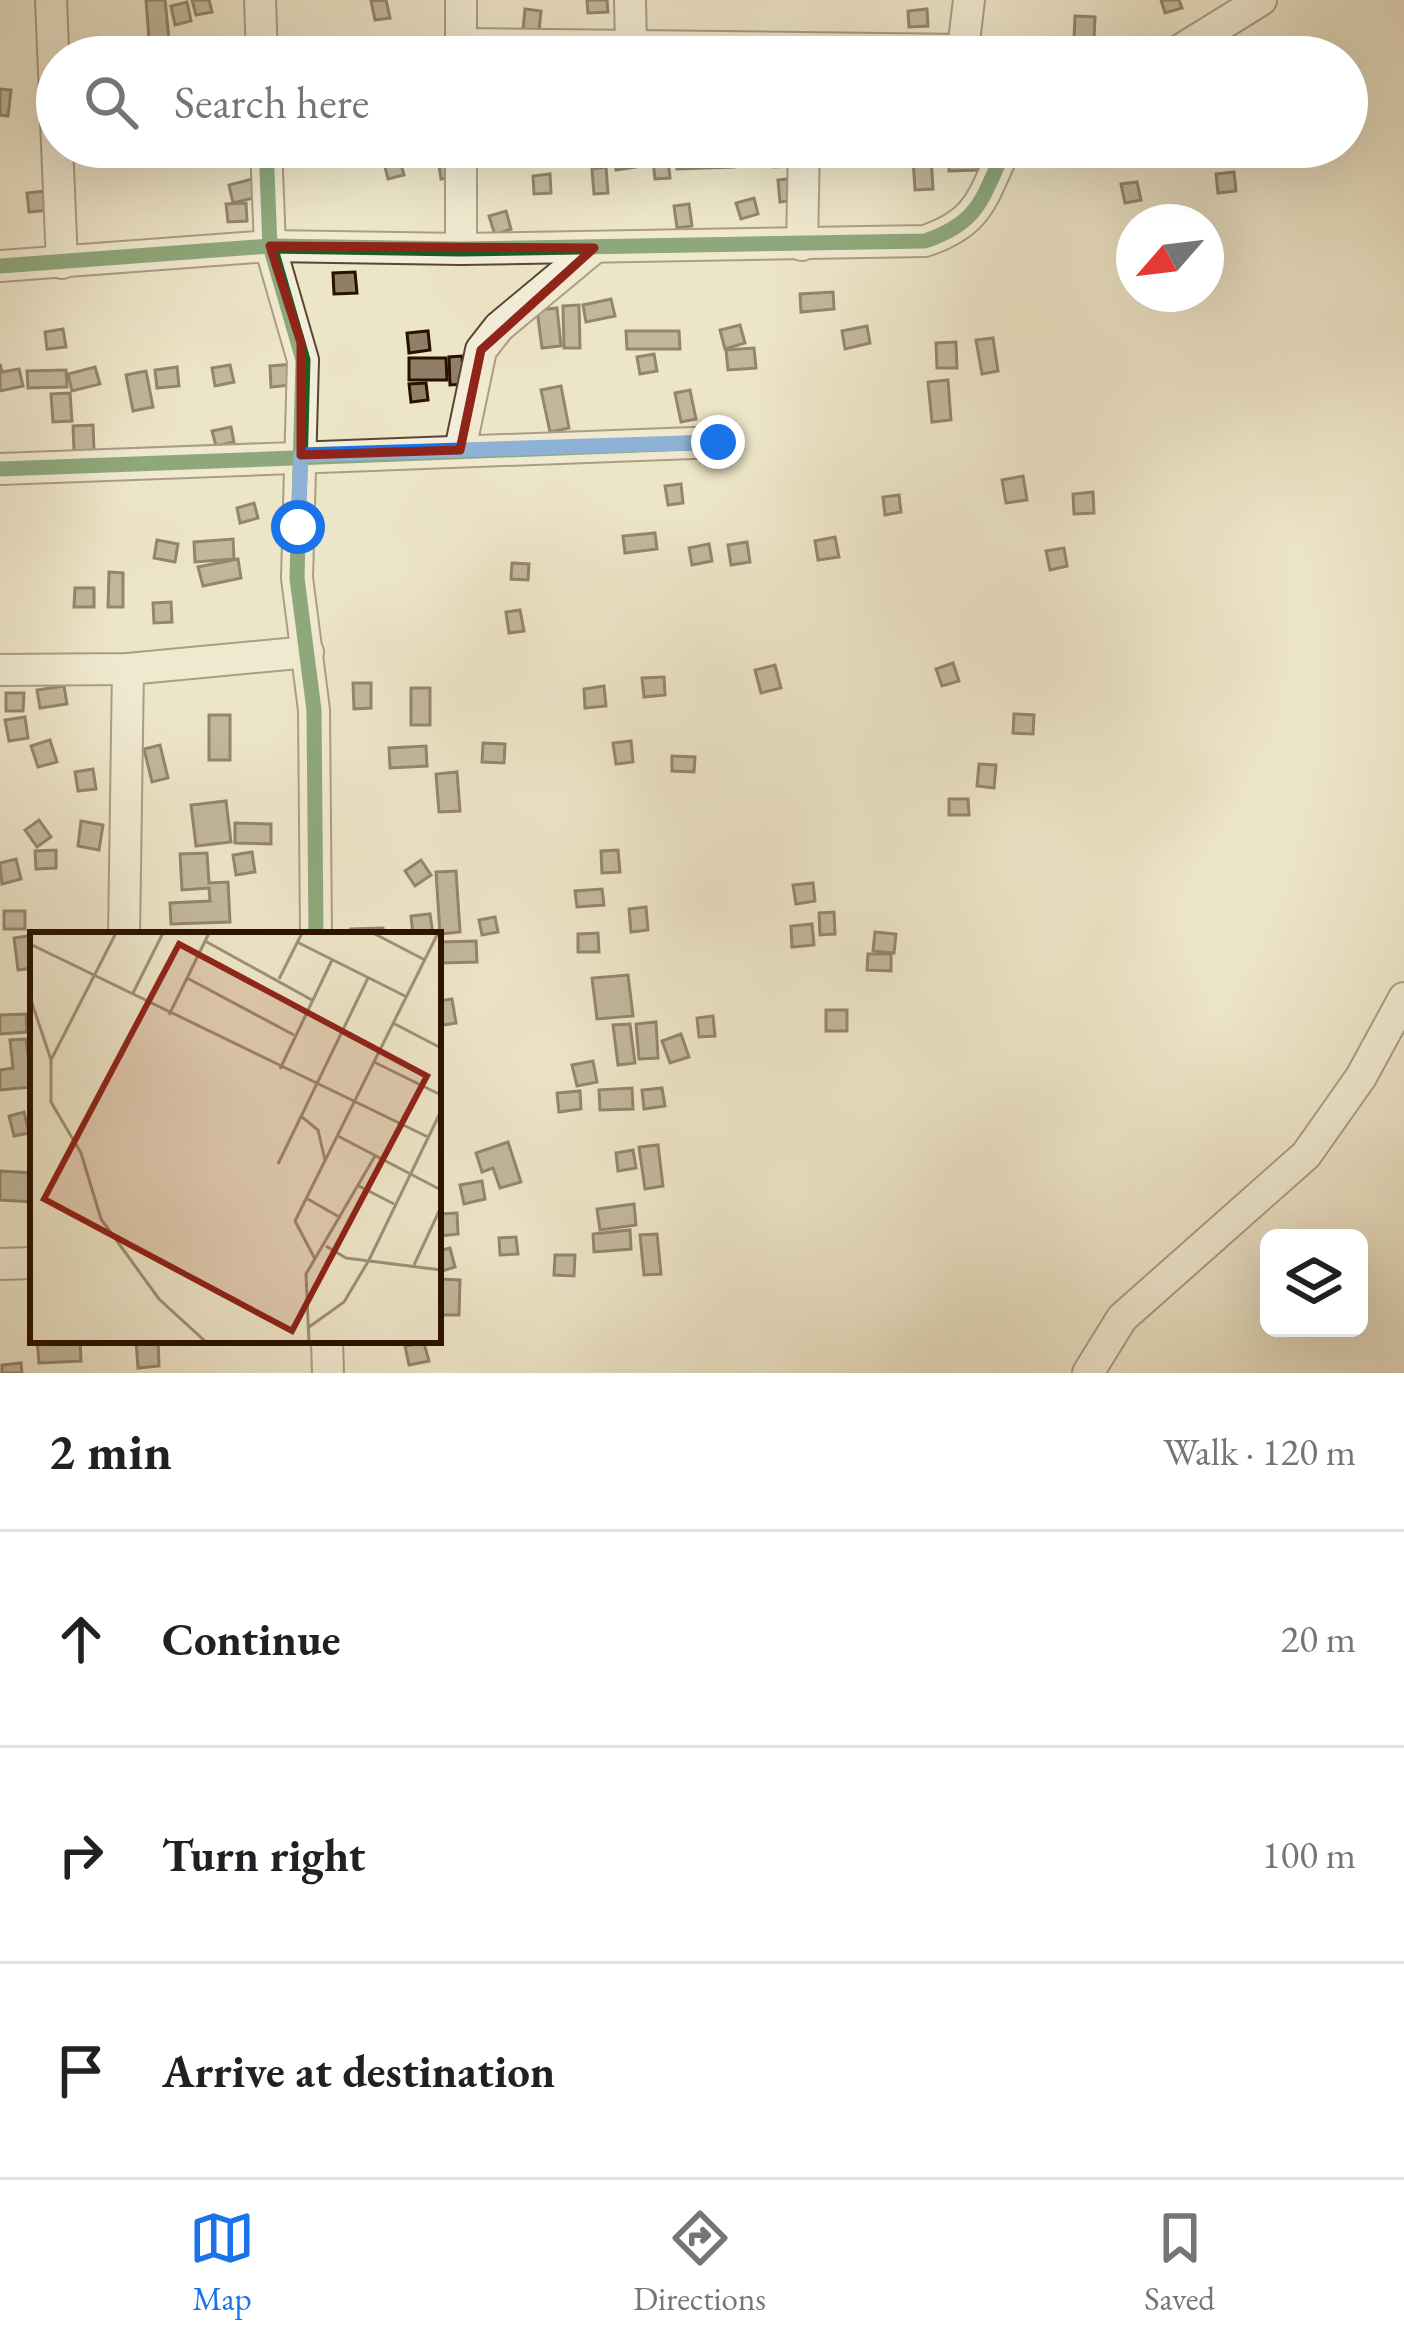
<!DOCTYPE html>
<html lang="en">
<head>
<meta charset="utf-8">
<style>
	body { margin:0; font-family:"EB Garamond",serif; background:#f6f6f6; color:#202124 }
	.controls { position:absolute; right:36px; bottom:36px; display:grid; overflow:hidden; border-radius:18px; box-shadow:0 12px 48px #0002 }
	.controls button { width:108px; height:108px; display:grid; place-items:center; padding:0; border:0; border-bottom:3px solid #e0e0e0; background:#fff; color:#202124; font:60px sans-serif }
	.compass { position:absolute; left:1116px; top:204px; width:108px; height:108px; border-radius:50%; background:#fff; box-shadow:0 12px 48px #0002; rotate:242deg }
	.stop { position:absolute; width:36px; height:36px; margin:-27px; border:9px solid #1a73e8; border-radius:50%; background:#fff }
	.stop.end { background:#1a73e8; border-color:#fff; box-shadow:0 3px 12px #0008 }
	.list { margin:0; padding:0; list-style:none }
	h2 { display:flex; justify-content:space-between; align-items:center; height:156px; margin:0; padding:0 48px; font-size:51px }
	h2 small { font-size:39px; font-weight:400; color:#757577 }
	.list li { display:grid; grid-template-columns:78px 1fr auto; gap:36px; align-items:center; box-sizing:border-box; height:216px; padding:0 48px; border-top:3px solid #e0e0e0 }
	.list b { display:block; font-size:45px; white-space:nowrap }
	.list em { font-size:39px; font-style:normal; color:#757577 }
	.icon { flex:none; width:66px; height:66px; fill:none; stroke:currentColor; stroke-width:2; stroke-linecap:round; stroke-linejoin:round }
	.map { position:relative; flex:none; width:1404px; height:1373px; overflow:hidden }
	.search { position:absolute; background:#fff; box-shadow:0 12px 48px #0002; left:36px; right:36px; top:36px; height:132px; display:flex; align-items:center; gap:30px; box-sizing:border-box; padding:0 42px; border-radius:66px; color:#757577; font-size:45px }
	.sheet { height:804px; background:#fff }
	nav { display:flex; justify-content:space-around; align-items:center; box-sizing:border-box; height:168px; border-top:3px solid #e0e0e0; background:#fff; font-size:33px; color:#757577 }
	nav a { display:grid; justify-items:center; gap:6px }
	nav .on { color:#1a73e8 }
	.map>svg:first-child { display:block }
</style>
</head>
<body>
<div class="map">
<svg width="1404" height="1373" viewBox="0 0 1404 1373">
	<rect width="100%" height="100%" fill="#ede5c7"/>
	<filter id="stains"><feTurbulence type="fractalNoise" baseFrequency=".00167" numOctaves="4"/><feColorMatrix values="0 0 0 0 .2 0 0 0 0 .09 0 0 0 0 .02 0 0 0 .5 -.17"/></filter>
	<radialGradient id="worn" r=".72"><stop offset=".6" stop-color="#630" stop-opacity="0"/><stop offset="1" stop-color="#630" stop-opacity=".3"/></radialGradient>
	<g fill="#8f7f67" stroke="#2a1000" stroke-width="3">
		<polygon points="146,0 165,0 170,49 150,51"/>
		<polygon points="192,0 209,0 212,12 196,15"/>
		<polygon points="386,0 390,18 375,20 371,1"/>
		<polygon points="587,0 607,0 608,12 588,13"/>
		<polygon points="1161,0 1179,0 1182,8 1165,13"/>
		<polygon points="187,2 191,21 175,25 171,6"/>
		<polygon points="525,9 541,11 539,31 523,30"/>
		<polygon points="927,9 928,26 909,27 908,11"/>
		<polygon points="1075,16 1095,17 1094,40 1074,39"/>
		<polygon points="251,40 254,57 237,57 235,42"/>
		<polygon points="142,44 142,57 109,57 109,45"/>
		<polygon points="0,89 11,90 8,116 0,115"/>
		<polygon points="129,147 160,147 161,161 132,165"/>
		<polygon points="733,147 734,167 677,169 677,148"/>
		<polygon points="773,147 794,147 795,166 774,167"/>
		<polygon points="948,147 978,147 979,170 949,171"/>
		<polygon points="633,148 636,167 616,170 613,150"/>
		<polygon points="399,156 404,175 388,179 383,159"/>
		<polygon points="459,156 462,176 441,179 438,159"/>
		<polygon points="931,156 933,189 915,190 913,158"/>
		<polygon points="668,159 670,178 655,179 653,161"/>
		<polygon points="606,167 608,193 594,194 592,169"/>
		<polygon points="1234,172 1236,191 1218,193 1216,174"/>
		<polygon points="550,174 551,193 534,194 533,176"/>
		<polygon points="794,178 796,200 780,202 778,180"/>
		<polygon points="252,179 257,197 233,203 229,185"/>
		<polygon points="1137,182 1141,200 1125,203 1121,184"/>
		<polygon points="46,191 49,210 29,212 27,193"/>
		<polygon points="754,198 758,214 741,219 736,203"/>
		<polygon points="246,203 247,221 228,222 226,204"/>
		<polygon points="689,204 692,226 677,228 674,206"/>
		<polygon points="506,211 511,229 495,235 489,216"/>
		<polygon points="355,272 357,293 334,294 333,273"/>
		<polygon points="833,292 834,309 801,312 800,294"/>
		<polygon points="611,299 615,316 586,322 583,305"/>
		<polygon points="579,305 580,348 564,348 563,306"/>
		<polygon points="557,308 561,346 542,348 537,310"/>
		<polygon points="740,325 745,343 725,349 720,330"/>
		<polygon points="867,326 870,343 845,349 842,331"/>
		<polygon points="63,329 66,347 47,349 45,332"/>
		<polygon points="428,331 430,350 409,353 407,333"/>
		<polygon points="626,331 679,331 680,349 627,349"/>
		<polygon points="993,338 998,371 982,374 976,340"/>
		<polygon points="956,342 957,368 937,368 936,343"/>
		<polygon points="754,348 756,368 728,370 726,350"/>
		<polygon points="654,354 657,371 640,374 637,357"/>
		<polygon points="462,356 464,384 450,385 449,357"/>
		<polygon points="409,358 446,358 447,380 409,380"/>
		<polygon points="308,363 310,383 271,387 270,366"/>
		<polygon points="0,364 2,372 19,369 23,386 0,391"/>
		<polygon points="230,365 234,382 215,386 212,368"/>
		<polygon points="95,367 100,384 72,391 68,374"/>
		<polygon points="177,367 179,386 157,388 155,370"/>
		<polygon points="66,370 67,387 28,388 27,371"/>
		<polygon points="146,371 153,407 133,411 126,375"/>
		<polygon points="948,380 951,420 932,422 928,382"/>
		<polygon points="426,383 428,400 411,402 409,384"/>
		<polygon points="561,386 569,428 550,432 541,390"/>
		<polygon points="690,390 696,419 681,422 675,393"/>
		<polygon points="70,393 72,421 53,422 51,394"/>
		<polygon points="93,425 94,450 74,451 73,426"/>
		<polygon points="231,427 234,442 216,446 212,431"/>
		<polygon points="1023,476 1027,500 1006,503 1002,480"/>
		<polygon points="681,484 683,503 668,505 665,486"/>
		<polygon points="1093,492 1094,513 1074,514 1073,494"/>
		<polygon points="899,495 901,512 885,515 883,497"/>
		<polygon points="254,503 258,518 240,523 237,508"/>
		<polygon points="655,533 657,549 625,553 623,536"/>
		<polygon points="835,537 839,557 818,560 815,541"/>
		<polygon points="233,539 234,559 195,562 194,542"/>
		<polygon points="157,540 178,544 175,562 154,558"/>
		<polygon points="747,542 750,562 731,565 728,545"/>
		<polygon points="709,544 712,561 692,565 689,548"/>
		<polygon points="1064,548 1067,566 1050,570 1046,551"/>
		<polygon points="238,559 241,578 203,586 198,567"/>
		<polygon points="512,563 529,564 528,580 511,579"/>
		<polygon points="109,572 123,573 123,607 108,607"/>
		<polygon points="75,588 94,588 94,607 74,607"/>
		<polygon points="171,602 172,622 154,623 153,603"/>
		<polygon points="520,610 524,631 509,633 506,612"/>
		<polygon points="953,663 959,681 942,686 936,669"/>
		<polygon points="775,665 781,688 761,693 755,670"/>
		<polygon points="664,677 665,695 644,697 642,678"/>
		<polygon points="353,683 371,683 371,708 354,709"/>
		<polygon points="64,686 67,704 40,708 37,690"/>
		<polygon points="604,686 606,706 585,708 584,689"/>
		<rect x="411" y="688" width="19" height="37"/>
		<polygon points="6,693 24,693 23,711 6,711"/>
		<polygon points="1014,714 1034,715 1033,734 1013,733"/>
		<rect x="209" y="715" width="21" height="45"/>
		<polygon points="25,717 28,738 9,741 5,720"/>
		<polygon points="50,740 57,762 38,767 31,746"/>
		<polygon points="631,741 633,762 616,764 613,743"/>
		<polygon points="483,743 505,744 504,763 482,762"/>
		<polygon points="160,745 168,778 152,782 144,749"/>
		<polygon points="426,746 427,766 390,768 389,748"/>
		<polygon points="672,756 695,757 694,772 672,771"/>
		<polygon points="979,764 996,765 994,788 977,786"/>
		<polygon points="93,769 96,789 78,791 75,772"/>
		<polygon points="457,772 460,811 439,812 436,774"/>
		<polygon points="949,799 968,799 969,815 949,815"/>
		<polygon points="226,801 231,842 196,846 191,805"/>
		<polygon points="39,820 51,837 37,847 25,830"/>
		<polygon points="81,821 103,825 99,850 78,846"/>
		<polygon points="235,823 271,824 271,844 235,843"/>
		<polygon points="56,850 56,868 36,869 35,851"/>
		<polygon points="618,850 620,872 602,873 601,851"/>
		<polygon points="252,852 255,872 236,875 233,855"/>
		<polygon points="207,853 209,883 228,882 230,922 171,924 170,903 210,901 209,888 182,890 180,854"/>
		<polygon points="16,859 21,879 2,884 0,863"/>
		<polygon points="421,860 431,875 415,886 405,871"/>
		<polygon points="456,871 460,932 440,934 436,872"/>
		<polygon points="813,883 815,901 796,904 793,885"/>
		<polygon points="602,889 604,905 577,907 575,891"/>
		<polygon points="646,907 648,930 631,932 629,909"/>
		<rect x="4" y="911" width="21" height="18"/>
		<polygon points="834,912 835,934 820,935 819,913"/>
		<polygon points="430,914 433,934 413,935 411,916"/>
		<polygon points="495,917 498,932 482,935 479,920"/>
		<polygon points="812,924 814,945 792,947 791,926"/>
		<polygon points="383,928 384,935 351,935 351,929"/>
		<polygon points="875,932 896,934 894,953 873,951"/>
		<polygon points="598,933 599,952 578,952 578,934"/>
		<polygon points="28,936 32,968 18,970 14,938"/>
		<polygon points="476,941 477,962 442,963 441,942"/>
		<polygon points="868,954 891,954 891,971 867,970"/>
		<polygon points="628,975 633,1016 597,1019 592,978"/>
		<polygon points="452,999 456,1023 438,1026 438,1001"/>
		<rect x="826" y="1010" width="21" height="21"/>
		<polygon points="26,1014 27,1032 0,1034 0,1015"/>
		<polygon points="713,1016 715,1036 699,1037 697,1018"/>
		<polygon points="656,1022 658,1058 639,1059 636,1024"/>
		<polygon points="630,1024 635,1063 618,1065 613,1025"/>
		<polygon points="681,1034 689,1057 670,1063 662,1041"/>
		<polygon points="26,1039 32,1087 0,1090 0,1070 13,1068 10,1040"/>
		<polygon points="593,1061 597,1082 577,1086 572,1065"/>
		<polygon points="632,1088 633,1109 600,1110 599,1090"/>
		<polygon points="662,1088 665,1106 644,1109 642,1090"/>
		<polygon points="580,1091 581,1109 559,1112 557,1093"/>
		<polygon points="24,1112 29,1133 14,1136 9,1116"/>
		<polygon points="508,1142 521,1182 500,1188 493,1168 482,1172 476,1153"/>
		<polygon points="658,1145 663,1186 645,1189 639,1147"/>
		<polygon points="633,1150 636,1168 618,1171 616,1153"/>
		<polygon points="0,1171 33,1173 32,1202 0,1200"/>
		<polygon points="482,1181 485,1199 464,1204 460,1185"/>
		<polygon points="634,1204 636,1225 600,1230 597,1209"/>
		<polygon points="457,1213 458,1234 440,1236 438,1214"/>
		<polygon points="630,1230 631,1249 594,1252 593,1234"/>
		<polygon points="657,1234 661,1274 644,1275 640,1235"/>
		<polygon points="516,1237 518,1254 500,1255 499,1238"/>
		<polygon points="450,1248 455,1267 439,1272 438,1251"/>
		<polygon points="555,1255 575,1255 574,1276 554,1275"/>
		<polygon points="440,1279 460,1280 459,1315 439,1315"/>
		<polygon points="37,1340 80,1340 81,1361 39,1363"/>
		<polygon points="136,1340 158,1340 159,1366 138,1368"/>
		<polygon points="424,1343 429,1361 409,1365 405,1346"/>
		<polygon points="21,1363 22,1373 2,1373 2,1365"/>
	</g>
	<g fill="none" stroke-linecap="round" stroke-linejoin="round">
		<g stroke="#5b4532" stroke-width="34">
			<g id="street">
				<polyline points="51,0 62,263"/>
				<polyline points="260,0 262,57"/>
				<polyline points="461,0 461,57"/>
				<polyline points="630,0 631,45"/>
				<polyline points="461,44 963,50 998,57"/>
				<polyline points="963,50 969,0"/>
				<polyline points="1169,57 1261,0"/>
				<polyline points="266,147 270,246 303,360 297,578 314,710 316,935"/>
				<polyline points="802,245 804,147"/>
				<polyline points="461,249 461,147"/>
				<path d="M0,266L270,246L461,249L925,241C981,222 982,197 1006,147"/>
				<polyline points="460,450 481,350 499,327 594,248"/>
				<polyline points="0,469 719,442"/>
				<polyline points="0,670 128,669 308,652"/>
				<polyline points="124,935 128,669"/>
				<polyline points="0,1264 33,1263"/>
				<polyline points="327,1340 328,1373"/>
				<polyline points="1088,1373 1122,1318 1306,1155 1361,1077 1404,998"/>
			</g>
		</g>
		<use href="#street" stroke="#f3eedb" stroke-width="30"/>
		<g stroke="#f3eedb" stroke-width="22">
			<g id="cycleway">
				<polyline points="266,147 270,246 303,360 297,578 314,710 316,935"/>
				<path d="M0,266L270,246L461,249L925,241C981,222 982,197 1006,147"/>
				<polyline points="0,469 719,442"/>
			</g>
		</g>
		<use href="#cycleway" stroke="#1b5e20" stroke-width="15"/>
	</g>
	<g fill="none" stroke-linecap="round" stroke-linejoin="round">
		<polyline stroke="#1a73e8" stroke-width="15" points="298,527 301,455 718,442"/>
	</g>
	<path d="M0 0H1404V1373H0ZM270,246L594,248L481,350L460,450L301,455V343Z" fill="#ede5c7" fill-opacity=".55" fill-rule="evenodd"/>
	<path fill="none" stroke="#8f2418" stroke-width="9" stroke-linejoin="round" d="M270,246L594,248L481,350L460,450L301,455V343Z"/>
	<g transform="translate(30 932)">
		<rect width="411" height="411" fill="#ede5c7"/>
		<path fill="none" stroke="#9f9077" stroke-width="3" d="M343,1L395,28M175,9L282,68M267,10L377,65M0,12L398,205M157,46L264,103M249,47L272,1M102,63L133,1M0,65L21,128V170L51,221L71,287L129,367L176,410M139,83L179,1M363,91L411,116M21,128L86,1M344,130L411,163M250,137L302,28M272,185L288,198L295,228M308,204L411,258M248,232L338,46M329,254L364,272M276,266L311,286M296,314L316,326L411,338M285,327L265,289L408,1M384,333L411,275M279,395L314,370L339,328L411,179M279,410L276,342L345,224"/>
		<path fill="#8f2418" fill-opacity="0.15" stroke="#8f2418" stroke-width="6" d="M149,12L397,144L262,399L14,267Z"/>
		<rect width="411" height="411" fill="none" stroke="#2a1000" stroke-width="6"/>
	</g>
	<rect width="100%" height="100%" filter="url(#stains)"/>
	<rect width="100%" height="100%" fill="url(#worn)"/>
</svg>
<div class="controls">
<button><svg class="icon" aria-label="layers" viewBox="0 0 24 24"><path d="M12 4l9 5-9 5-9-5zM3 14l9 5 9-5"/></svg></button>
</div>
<svg class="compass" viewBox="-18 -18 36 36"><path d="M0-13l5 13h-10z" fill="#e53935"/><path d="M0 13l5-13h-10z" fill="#757577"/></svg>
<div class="stop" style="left:298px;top:527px"></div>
<div class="stop end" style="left:718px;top:442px"></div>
<div class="search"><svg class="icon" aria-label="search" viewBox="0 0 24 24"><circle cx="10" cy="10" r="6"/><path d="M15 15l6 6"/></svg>Search here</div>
</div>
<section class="sheet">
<h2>2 min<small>Walk · 120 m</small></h2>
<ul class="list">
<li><svg class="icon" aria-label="ahead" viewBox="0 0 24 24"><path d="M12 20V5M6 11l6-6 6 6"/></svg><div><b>Continue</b></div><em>20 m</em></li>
<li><svg class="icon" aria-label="right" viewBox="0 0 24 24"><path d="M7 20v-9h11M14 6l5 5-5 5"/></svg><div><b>Turn right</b></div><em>100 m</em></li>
<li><svg class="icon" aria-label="arrive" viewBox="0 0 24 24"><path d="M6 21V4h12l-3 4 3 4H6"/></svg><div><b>Arrive at destination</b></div></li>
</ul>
</section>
<nav>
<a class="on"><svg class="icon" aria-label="map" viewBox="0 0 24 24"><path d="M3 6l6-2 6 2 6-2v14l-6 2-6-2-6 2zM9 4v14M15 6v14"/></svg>Map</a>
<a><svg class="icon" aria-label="directions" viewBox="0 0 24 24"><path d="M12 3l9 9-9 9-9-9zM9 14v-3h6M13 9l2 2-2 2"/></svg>Directions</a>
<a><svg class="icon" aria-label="saved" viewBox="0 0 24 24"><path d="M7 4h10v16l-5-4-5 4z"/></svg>Saved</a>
</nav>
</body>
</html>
